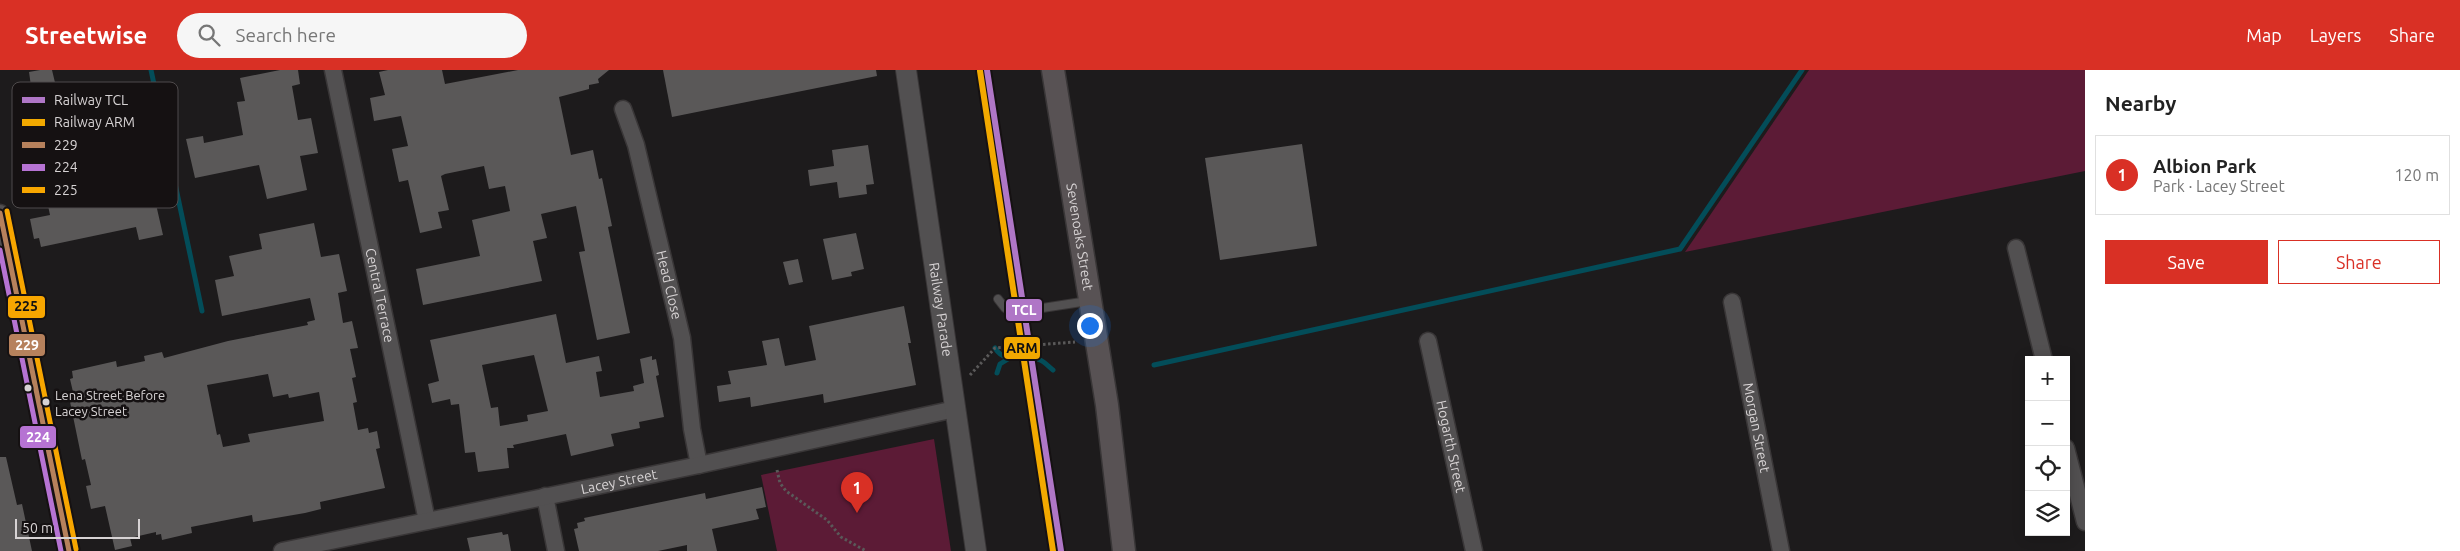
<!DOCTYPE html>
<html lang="en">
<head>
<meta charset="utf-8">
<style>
	body { margin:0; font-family:Ubuntu,sans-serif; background:#f6f6f6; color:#222 }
	.controls { position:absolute; right:15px; bottom:15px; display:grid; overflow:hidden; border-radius:0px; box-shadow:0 2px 12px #0003 }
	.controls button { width:45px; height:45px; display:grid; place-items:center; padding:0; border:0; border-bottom:1px solid #e0e0e0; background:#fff; color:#222; font:25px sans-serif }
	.scale { position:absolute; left:15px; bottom:12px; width:125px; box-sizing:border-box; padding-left:5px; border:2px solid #d7d3d4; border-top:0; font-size:14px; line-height:18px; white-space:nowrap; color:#d7d3d4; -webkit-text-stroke:4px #151112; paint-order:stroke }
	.you { position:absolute; left:1089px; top:255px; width:18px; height:18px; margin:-12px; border:4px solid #fff; border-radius:50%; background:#1a73e8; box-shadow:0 0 0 8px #1a73e833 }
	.badge { display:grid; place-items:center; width:32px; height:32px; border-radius:50%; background:#d93025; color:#fff; font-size:16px; font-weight:700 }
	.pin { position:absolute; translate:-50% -41px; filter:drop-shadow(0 1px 2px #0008) }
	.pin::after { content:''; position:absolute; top:26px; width:18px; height:15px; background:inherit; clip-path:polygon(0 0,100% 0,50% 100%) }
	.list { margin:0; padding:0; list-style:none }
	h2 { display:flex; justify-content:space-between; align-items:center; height:65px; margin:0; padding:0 20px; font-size:21px }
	h2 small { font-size:16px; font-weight:400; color:#767676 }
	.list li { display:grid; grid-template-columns:32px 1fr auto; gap:15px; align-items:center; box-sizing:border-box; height:80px; margin:0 10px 10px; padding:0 10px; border:1px solid #e0e0e0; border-radius:0px }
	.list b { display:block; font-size:19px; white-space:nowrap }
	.list p { margin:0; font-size:16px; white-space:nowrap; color:#767676 }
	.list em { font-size:16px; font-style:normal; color:#767676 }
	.actions { display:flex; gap:10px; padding:15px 20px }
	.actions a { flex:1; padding:11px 0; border:1px solid #d93025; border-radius:0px; text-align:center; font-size:18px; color:#d93025 }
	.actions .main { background:#d93025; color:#fff }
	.icon { flex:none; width:28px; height:28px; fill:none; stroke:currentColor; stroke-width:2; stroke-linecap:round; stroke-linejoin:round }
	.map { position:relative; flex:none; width:2085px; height:481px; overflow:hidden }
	header { display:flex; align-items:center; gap:30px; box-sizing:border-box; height:70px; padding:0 25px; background:#d93025; color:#fff }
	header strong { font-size:24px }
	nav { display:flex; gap:28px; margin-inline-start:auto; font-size:18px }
	.search { width:350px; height:45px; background:#f6f6f6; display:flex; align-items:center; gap:12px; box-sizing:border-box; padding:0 18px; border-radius:28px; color:#767676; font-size:19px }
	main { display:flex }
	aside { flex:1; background:#fff }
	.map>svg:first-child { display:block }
</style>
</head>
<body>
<header>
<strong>Streetwise</strong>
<div class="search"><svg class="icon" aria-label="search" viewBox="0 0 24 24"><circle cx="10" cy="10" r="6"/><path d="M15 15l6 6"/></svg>Search here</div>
<nav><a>Map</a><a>Layers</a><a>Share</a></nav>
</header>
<main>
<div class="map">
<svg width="2085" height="481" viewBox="0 0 2085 481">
	<rect width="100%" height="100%" fill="#1d1b1c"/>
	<g fill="#5c1b36">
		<polygon points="1809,0 2085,0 2085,101 1685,182"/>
		<polygon points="934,369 951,481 777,481 761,405"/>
	</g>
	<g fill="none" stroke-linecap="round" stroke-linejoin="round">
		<g stroke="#034d59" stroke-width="5">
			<polyline points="151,0 202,241"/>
			<path d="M995,278C1006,296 1023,282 1040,290C1045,292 1049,297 1053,300"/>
			<polyline points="1154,295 1680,179 1802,0"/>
			<polyline points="997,303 1000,294 1008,289"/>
		</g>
	</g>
	<g fill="#5a5858" fill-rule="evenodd">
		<polygon points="40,0 52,0 58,25 50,27 56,52 64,50 68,76 64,77 69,102 84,99 92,136 137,126 134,112 150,108 163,165 139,170 136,157 41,177 39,168 34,169 30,149 50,145 40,98 44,98 25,17 31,16 29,2"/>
		<polygon points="280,0 298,0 300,14 292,16 298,50 311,48 318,83 300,86 307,120 267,129 259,95 195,108 186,69 203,66 204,73 243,65 237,32 245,31 240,8"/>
		<polygon points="388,0 442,0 445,14 518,0 609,0 598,9 599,13 589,15 589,19 559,27 571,85 593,80 599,109 602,108 612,156 608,157 630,263 597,270 579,182 585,181 576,136 541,144 547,168 533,171 542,211 423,235 416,199 480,186 472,150 510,141 505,116 489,119 484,96 445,104 441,106 449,140 438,142 442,158 420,163 408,110 399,112 392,79 408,76 401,46 374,51 370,28 385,25 379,2"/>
		<polygon points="663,0 876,0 877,6 672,47"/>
		<polygon points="1302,74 1317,176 1220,190 1205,88"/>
		<polygon points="868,75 874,114 866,115 867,124 839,128 837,112 810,116 808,100 834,96 832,80"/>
		<path d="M314,153L321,187L339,184L347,221L338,223L343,253L352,251L358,278L350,279L356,307L352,308L357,332L353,333L358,360L368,358L369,363L377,361L380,378L376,379L385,418L320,432L321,439L305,443L253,452L252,445L191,457L192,463L162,470L161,464L156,465V462L130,468L132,476L115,480L105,436L91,439L86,416L91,415L85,389L82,390L68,322H73L70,309L73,308L72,301L116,291L117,297L145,291L144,286L162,282L164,288L228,271L308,255L307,252L315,250L310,228L222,246L215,210L234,206L229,186L262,179L259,164ZM268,304L273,327L288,324L289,328L319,322L324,351L248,364L250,372L223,377L220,364L217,365L207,315Z"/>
		<polygon points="856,163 864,199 851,202 852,206 832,210 823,169"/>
		<polygon points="798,189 803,212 789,215 783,192"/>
		<polygon points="904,236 911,273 908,273 916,315 824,333 823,324 751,337 750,327 719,332 717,316 731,314 728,301 767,295 762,271 779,268 785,296 816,290 809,256"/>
		<path d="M556,244L566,293L599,286L602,301L596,302L600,327L634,321L633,316L644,313L640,289L652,286V290L656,289L659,305L656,306L664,347L639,352L640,358L611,364L614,376L571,386L566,364L513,375L514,378H507L509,398L478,402L475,382L465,383L459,334L451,335L450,329L432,333L428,314L439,311L430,270ZM534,285L548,341L527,345L528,351L500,356L498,337L491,338L482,295Z"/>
		<polygon points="0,387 6,387 17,435 22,434 32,481 0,481"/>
		<polygon points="762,417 766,437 756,439 759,449 712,459 717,481 687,481 687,475 658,481 579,481 574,459 578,458 577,453 585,451 584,448 705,423 706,429"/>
		<polygon points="502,462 503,465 508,464 511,481 470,481 467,468"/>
	</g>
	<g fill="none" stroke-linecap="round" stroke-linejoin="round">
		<g stroke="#393637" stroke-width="10">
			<polyline id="service" points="998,229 1005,238 1016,242 1088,231"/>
		</g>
		<g stroke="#393637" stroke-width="19">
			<g id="minor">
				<path id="s1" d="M333,0L427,451"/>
				<path id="s2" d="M623,39L636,75L682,268L692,359L699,395"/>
				<polyline points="0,143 69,481"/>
				<polyline points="2016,178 2044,290"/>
				<path id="s3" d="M1732,232L1781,481"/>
				<path id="s4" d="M1428,271L1474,481"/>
				<polyline points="2066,378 2085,452"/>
				<polyline points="545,426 556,481"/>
				<path id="s5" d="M282,481L699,395L955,339"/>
			</g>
		</g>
		<g stroke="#393637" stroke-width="22">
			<g id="tertiary">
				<path id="s6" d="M906,0L976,481"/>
			</g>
		</g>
		<g stroke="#393637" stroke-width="25">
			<g id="secondary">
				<path id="s7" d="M1053,0L1107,335L1124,481"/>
			</g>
		</g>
		<g stroke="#5a5959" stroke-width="3" stroke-dasharray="2.5 2.5" stroke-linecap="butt">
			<polyline points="978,0 1014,229"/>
			<polyline points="970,305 995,278 1075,272"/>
			<polyline points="777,400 780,413 786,421 827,450 841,467 866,481"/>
		</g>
		<use href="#service" stroke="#525051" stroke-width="8"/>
		<use href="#minor" stroke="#525051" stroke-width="16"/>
		<use href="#tertiary" stroke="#525051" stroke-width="20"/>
		<use href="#secondary" stroke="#585254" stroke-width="22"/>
		<g stroke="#151112" stroke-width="9">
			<polyline id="bus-1" points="0,143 69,481"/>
		</g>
		<g stroke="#151112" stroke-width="9">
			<polyline id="bus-2" points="0,180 61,481"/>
		</g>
		<g stroke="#151112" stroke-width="9">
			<polyline id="bus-3" points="7,141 76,479"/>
		</g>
		<use href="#bus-1" stroke="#b6815c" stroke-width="5"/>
		<use href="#bus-2" stroke="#b673d3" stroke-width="5"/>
		<use href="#bus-3" stroke="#f7a600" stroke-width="5"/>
		<g stroke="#151112" stroke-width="10">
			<polyline id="rail-1" points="987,0 1061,481"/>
		</g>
		<g stroke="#151112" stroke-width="10">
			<polyline id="rail-2" points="980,1 1053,481"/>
		</g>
		<use href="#rail-1" stroke="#af76c6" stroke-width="6"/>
		<use href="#rail-2" stroke="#f2a900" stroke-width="6"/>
	</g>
	<g fill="#d7d3d4" stroke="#151112" stroke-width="2">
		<circle cx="28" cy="318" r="4.5"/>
		<circle cx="46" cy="332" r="4.5"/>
	</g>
	<g text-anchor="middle" stroke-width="5" stroke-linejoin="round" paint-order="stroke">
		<g font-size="13" fill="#d7d3d4" stroke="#151112" text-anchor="start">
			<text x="55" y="330">Lena Street Before<tspan x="55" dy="16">Lacey Street</tspan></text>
		</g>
		<g font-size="14" fill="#d7d3d4" stroke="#151112">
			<text dy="5" stroke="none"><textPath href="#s7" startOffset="169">Sevenoaks Street</textPath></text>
			<text dy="5" stroke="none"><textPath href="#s2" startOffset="182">Head Close</textPath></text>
			<text dy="5" stroke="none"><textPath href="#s1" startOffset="230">Central Terrace</textPath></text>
			<text dy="5" stroke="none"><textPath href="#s6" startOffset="242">Railway Parade</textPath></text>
			<text dy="5" stroke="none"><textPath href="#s3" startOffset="128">Morgan Street</textPath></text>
			<text dy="5" stroke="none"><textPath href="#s4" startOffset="108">Hogarth Street</textPath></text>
			<text dy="5" stroke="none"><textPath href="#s5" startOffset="344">Lacey Street</textPath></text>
		</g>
	</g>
	<rect x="12" y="12" width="166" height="126" rx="8" fill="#151112" stroke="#4f4b4c" stroke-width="1"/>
	<rect x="22" y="27" width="23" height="6" fill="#af76c6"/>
	<rect x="22" y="49" width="23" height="7" fill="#f2a900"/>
	<rect x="22" y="72" width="23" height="6" fill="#b6815c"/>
	<rect x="22" y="94" width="23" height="7" fill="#b673d3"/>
	<rect x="22" y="117" width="23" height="6" fill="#f7a600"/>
	<g font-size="14" fill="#d7d3d4">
		<text x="54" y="35">Railway TCL</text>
		<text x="54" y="57">Railway ARM</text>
		<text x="54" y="80">229</text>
		<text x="54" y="102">224</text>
		<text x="54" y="125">225</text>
	</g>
	<g stroke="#151112" stroke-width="2">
		<rect x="7" y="225" width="39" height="24" rx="5" fill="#f7a600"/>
		<rect x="1005" y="228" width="38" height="24" rx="5" fill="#af76c6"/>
		<rect x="8" y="263" width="38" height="24" rx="5" fill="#b6815c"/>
		<rect x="1003" y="266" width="38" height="24" rx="5" fill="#f2a900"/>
		<rect x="19" y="355" width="38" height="24" rx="5" fill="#b673d3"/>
	</g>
	<g font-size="14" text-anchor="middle" font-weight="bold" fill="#fff">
		<text x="1024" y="245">TCL</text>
		<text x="27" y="280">229</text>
		<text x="38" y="372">224</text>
	</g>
	<g font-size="14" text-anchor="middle" font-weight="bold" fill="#111">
		<text x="26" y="241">225</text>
		<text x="1022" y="283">ARM</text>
	</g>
</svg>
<div class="controls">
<button>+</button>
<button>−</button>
<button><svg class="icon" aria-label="locate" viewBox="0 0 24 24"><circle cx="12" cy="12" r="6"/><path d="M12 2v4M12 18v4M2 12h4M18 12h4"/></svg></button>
<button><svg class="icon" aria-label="layers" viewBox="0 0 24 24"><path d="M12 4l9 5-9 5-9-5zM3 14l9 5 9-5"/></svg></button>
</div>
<div class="scale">50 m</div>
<div class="you"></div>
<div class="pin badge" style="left:857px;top:443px">1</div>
</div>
<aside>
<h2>Nearby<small></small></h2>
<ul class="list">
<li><span class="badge">1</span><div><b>Albion Park</b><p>Park · Lacey Street</p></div><em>120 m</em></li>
</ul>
<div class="actions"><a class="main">Save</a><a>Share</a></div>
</aside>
</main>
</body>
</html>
